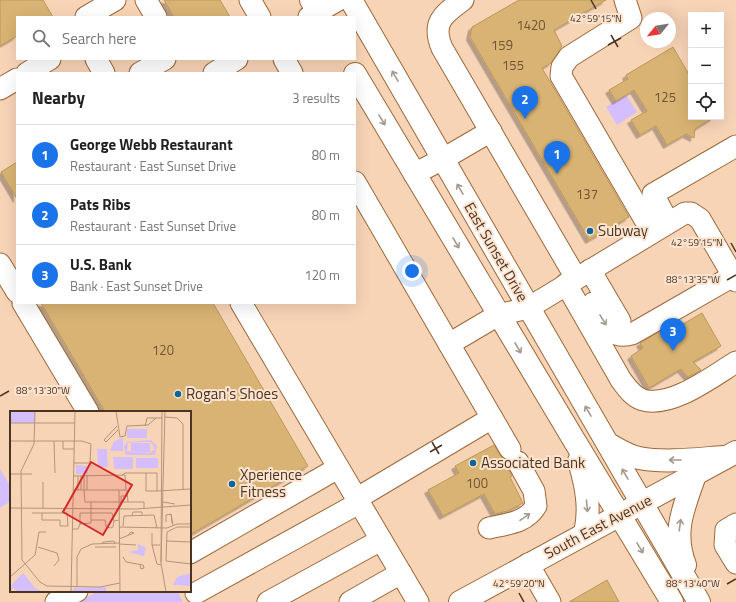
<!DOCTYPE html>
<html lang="en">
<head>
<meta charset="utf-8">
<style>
	body { margin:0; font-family:"Titillium Web",sans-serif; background:#f2f2f2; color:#222 }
	.controls { position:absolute; right:12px; top:12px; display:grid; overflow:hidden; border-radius:0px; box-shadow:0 4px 16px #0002 }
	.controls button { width:36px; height:36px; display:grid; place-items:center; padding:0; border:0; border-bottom:1px solid #e0e0e0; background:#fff; color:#222; font:20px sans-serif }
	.compass { position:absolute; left:640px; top:12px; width:36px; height:36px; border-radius:50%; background:#fff; box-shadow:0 4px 16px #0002; rotate:240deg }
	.you { position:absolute; left:412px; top:271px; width:14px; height:14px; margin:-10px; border:3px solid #fff; border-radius:50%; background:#1a73e8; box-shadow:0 0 0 6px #1a73e833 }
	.badge { display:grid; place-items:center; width:26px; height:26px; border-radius:50%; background:#1a73e8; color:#fff; font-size:13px; font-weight:700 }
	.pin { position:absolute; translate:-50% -33px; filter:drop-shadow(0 1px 2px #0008) }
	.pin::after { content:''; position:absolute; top:21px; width:14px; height:12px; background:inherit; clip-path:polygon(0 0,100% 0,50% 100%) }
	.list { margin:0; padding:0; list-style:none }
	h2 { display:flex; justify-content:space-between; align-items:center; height:52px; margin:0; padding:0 16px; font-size:17px }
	h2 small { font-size:13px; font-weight:400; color:#767676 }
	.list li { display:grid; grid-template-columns:26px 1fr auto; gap:12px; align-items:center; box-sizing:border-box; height:60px; padding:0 16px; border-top:1px solid #e0e0e0 }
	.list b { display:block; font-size:15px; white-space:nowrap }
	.list p { margin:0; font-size:13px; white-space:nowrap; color:#767676 }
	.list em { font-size:13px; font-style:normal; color:#767676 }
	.icon { flex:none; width:22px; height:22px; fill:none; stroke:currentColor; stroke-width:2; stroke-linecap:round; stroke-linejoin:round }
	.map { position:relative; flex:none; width:736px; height:602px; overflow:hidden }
	.search { position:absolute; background:#fff; box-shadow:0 4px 16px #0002; left:16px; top:16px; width:340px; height:44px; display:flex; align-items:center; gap:10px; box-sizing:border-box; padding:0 14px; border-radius:0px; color:#767676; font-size:15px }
	.panel { position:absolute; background:#fff; box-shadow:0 4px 16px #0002; left:16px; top:72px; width:340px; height:232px; border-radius:0px }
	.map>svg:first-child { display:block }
</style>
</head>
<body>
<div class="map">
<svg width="736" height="602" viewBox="0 0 736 602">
	<defs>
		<filter id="shadow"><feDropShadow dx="-3.5" dy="3.5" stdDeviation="0" flood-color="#0004"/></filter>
	</defs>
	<rect width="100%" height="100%" fill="#f8d4b7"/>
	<g fill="#d5befe">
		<polygon points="626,95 637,112 617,125 606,107"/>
		<polygon points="0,469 11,487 11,501 0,508"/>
		<polygon points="98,591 177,591 183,602 78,602"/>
	</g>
	<g fill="#d8b373" stroke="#bc9859" filter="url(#shadow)">
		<polygon points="0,0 43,0 53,17 17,17 17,36 0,46"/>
		<polygon points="164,0 220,0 230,17 174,17"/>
		<polygon points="519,0 606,0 554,30 562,46 551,63 542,68 629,217 589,240 470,37 472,27"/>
		<polygon points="673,47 691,78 691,117 714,117 695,129 694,138 686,134 667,145 656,126 640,135 631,120 647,111 634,90 616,101 609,90 628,79 626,75"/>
		<polygon points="17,162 17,199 1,172"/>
		<polygon points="41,303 213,303 308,466 190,535 190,412 105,412"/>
		<polygon points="702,313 721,346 693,362 701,370 698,372 688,377 681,369 649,388 631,356 643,348 640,343 668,327 671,331"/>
		<polygon points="494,445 500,455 506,460 507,467 512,476 510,477 523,503 508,511 495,514 484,494 443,516 428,490 459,473 455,466"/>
		<polygon points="607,580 619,602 569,602"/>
	</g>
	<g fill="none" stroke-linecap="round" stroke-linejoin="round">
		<g stroke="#9d6839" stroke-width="23">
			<g id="minor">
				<polyline points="146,0 156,17"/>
				<polyline points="250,0 260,17"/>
				<path d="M463,0C444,14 431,22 442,48L576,278"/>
				<polyline points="625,0 631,18 569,57 562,67 561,76 652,232"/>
				<polyline points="86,17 115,0"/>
				<polyline points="309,17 338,0"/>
				<polyline points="96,59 104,73"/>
				<polyline points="284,59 292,73"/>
				<polyline points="27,73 50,59"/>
				<polyline points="140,73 165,59"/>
				<polyline points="214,73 237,59"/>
				<polyline points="0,89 17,79"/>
				<polyline points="414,174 443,159 491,131"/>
				<polyline points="355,182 492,418 356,499"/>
				<polyline points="668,222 653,194 736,146"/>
				<polyline points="0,264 17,292"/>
				<polyline points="590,270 620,321"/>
				<path d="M566,284L621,380C627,388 633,397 643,400C672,408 713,376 736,362"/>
				<polyline points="23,303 88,412"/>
				<polyline points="241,303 418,602"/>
				<path d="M593,303L611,332C618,336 625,336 632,334L733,276"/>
				<polyline points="449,344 498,315 528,308 685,213 691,213 700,219 736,281"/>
				<polyline points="492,418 510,449"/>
				<polyline points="736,524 726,530 725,545 736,563"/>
				<path d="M489,528C507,524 526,523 536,506L534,491L518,462"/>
				<polyline points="190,553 338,468"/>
				<polyline points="528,564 550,602"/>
				<polyline points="196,593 359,503"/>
				<polyline points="56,602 77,591"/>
				<polyline points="268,602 381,540"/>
				<polyline points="350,602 401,573"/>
			</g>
		</g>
		<g stroke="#9d6839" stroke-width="24">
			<g id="major">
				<polyline points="311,0 321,17"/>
				<polyline points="351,0 699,602"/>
				<polyline points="355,74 574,440 672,602"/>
				<path d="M608,444C618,449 628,456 639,458C665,463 696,459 723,457"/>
				<path d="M579,461C586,485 591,508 585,533"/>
				<path d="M685,565C672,531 684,507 695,475"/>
				<polyline points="460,602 736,452"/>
			</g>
		</g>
		<use href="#minor" stroke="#fff" stroke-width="21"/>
		<use href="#major" stroke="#fff" stroke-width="22"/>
	</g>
	<defs><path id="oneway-shaft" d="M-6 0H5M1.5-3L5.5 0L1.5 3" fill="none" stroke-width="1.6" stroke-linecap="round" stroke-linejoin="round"/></defs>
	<g stroke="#a4998f">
		<use href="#oneway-shaft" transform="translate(395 76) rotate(-120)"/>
		<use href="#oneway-shaft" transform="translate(382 120) rotate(59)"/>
		<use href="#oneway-shaft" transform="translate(460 189) rotate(-120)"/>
		<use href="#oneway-shaft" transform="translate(456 243) rotate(59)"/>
		<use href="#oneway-shaft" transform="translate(603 320) rotate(59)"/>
		<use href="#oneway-shaft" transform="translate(518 348) rotate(59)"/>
		<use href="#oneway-shaft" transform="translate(588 411) rotate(-120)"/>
		<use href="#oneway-shaft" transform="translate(675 460) rotate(-180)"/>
		<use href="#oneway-shaft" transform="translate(625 474) rotate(-120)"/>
		<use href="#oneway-shaft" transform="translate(587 506) rotate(85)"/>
		<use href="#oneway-shaft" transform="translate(525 517) rotate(-35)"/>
		<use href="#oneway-shaft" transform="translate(680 525) rotate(-82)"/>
		<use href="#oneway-shaft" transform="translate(640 548) rotate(59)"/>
	</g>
	<path fill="none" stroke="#4a331f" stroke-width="1.5" d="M591,0L596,9M611,35L618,47M608,45L621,38M731,243L736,252M727,280L736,275M0,396L9,391M432,442L439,454M430,452L442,445M727,584L736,579M519,593L524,602"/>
	<g fill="#0b6495" stroke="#fce4d0" stroke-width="1.5">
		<circle cx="590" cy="231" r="4"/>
		<circle cx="178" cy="394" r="4"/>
		<circle cx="473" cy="463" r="4"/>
		<circle cx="232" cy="484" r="4"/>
	</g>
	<g text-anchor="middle" stroke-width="4" stroke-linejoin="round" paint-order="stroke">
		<g font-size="13" fill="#6e5334">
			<text x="531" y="30">1420</text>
			<text x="502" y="50">159</text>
			<text x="513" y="70">155</text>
			<text x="665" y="102">125</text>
			<text x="587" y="199">137</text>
			<text x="163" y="355">120</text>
			<text x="477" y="488">100</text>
		</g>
		<g font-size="15" fill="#4a331f" stroke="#fce4d0" text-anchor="start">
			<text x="598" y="236">Subway</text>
			<text x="186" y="399">Rogan's Shoes</text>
			<text x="481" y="468">Associated Bank</text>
			<text x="240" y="480">Xperience<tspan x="240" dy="17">Fitness</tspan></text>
		</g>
		<g font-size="15" fill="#4a331f" stroke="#fce4d0">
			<text transform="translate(496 252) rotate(60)" y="5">East Sunset Drive</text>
			<text transform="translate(598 527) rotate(-28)" y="5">South East Avenue</text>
		</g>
	</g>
	<g transform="translate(10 411)">
		<rect width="181" height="181" fill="#f8d4b7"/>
		<path d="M0,0H25V12H0ZM117,18H137V27H117ZM113,27V40H100L104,30ZM141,29L147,35L145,44H116L114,36L117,31ZM129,31H141L145,38L140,42L117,40L118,32ZM121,32H140V41H121ZM87,38H97L98,56H88ZM103,46H123V58H104ZM126,47H148V57H126ZM66,54L78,55V63H66ZM128,133L136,137L134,145L118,141L128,139ZM13,162L25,177L33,181H7L4,177L1,179L2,173ZM181,162V175L163,174L167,166ZM96,176V181H62L64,177Z" fill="#d5befe" fill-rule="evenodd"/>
		<path fill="none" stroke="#b2947a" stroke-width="1" d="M25,0L24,33L11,60L12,149L30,171L37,175L90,176L110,172M106,0L110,26L115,25L117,15L138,14L146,7H152M155,0L151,152L156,181M155,6L167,7L173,13V79M0,12H65M107,15L94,29L96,31L108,19M135,15L137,7H146M0,30H72L81,33L80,52H64M44,30L45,62M53,30V38H64M0,63H22M77,64V79M112,64L115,62H147V80H136V62M64,65L115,64L116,79M63,79H117L118,91M68,79V65M71,79V65M74,79L75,91H134V97M74,79V65M109,79L110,181M147,80L181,78M111,91V85H118M153,91L165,93M0,97L126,98L181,94M33,97V71M22,102H57L58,115M32,102V109H50V115H58M81,102H102L104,110M122,105L123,101H132V104M81,109H95L96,116L101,117L103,116L104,110L109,109M156,111V104L161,103M162,112L161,103L163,114M70,114V102H81M113,115L114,105L144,104L147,117M109,116L157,117L167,113H181M181,116H167L157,121L156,150L181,153M63,118H68L70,113L81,112V91M142,122V134H150M109,128L124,122L121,121L117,125M157,130L181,131M92,133L93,131L104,130L105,133M109,133L126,134M142,134L147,153L151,154M28,136L47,142L49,149L44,155M85,136H106M113,146L116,151L133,154L134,157L131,158L130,154M151,151L152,0M0,166L25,144L29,121H36M67,176V146L71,138L82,133L109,132M61,181L65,0"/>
		<path fill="#d62828" fill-opacity="0.15" stroke="#d62828" stroke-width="2" d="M81,51L122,74L93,124L53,101Z"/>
		<rect width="181" height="181" fill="none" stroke="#4a331f" stroke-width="2"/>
	</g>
	<g font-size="10" text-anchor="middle" fill="#4a331f" stroke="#fce4d0" stroke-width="4" stroke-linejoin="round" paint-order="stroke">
		<text x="596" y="22">42°59'15"N</text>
		<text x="697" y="246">42°59'15"N</text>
		<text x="693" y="283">88°13'35"W</text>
		<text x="43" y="394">88°13'30"W</text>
		<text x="519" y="587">42°59'20"N</text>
		<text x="693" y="587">88°13'40"W</text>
	</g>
</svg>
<div class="controls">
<button>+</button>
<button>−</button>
<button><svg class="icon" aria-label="locate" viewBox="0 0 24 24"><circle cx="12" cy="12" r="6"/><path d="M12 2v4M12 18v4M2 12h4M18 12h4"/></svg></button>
</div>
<svg class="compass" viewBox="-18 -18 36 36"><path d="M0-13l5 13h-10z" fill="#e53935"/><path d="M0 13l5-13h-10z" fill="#767676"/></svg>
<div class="you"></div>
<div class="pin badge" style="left:557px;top:174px">1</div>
<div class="pin badge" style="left:525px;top:119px">2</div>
<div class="pin badge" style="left:673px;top:351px">3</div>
<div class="search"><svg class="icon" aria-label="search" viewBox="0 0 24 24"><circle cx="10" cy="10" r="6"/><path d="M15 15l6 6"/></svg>Search here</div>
<section class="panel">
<h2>Nearby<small>3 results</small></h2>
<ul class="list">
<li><span class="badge">1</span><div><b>George Webb Restaurant</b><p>Restaurant · East Sunset Drive</p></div><em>80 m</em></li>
<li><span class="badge">2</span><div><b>Pats Ribs</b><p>Restaurant · East Sunset Drive</p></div><em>80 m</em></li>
<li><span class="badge">3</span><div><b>U.S. Bank</b><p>Bank · East Sunset Drive</p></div><em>120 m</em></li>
</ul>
</section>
</div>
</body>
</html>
